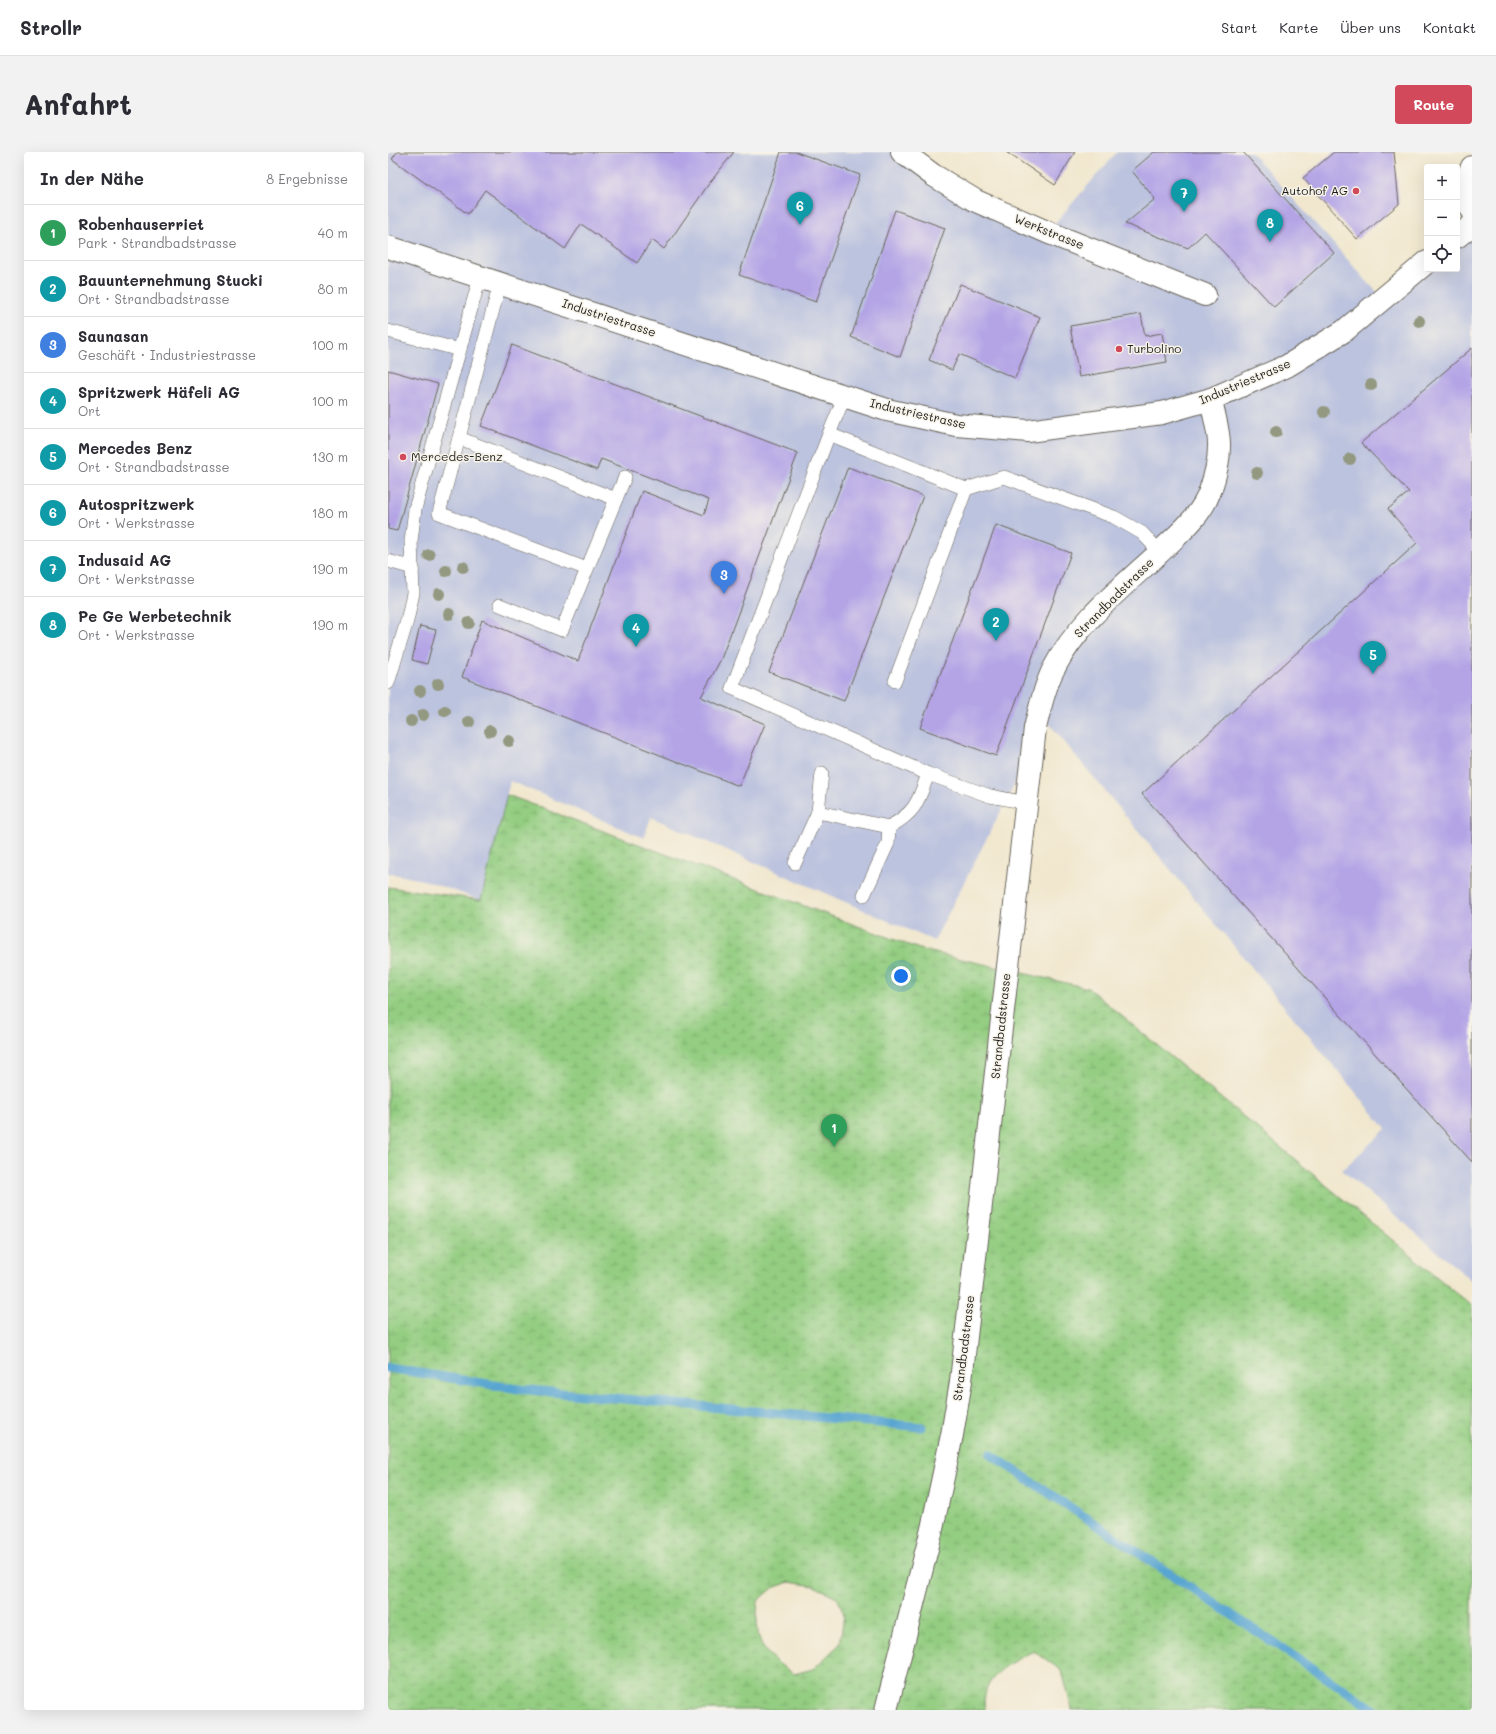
<!DOCTYPE html>
<html lang="de">
<head>
<meta charset="utf-8">
<style>
	body { margin:0; font-family:Mali,sans-serif; background:#f2f2f3; color:#2b2b33 }
	.controls { position:absolute; right:12px; top:12px; display:grid; overflow:hidden; border-radius:4px; box-shadow:0 4px 16px #0002 }
	.controls button { width:36px; height:36px; display:grid; place-items:center; padding:0; border:0; border-bottom:1px solid #e1e1e2; background:#fff; color:#2b2b33; font:20px sans-serif }
	.you { position:absolute; left:513px; top:824px; width:14px; height:14px; margin:-10px; border:3px solid #fff; border-radius:50%; background:#1a73e8; box-shadow:0 0 0 6px #1a73e833 }
	.badge { display:grid; place-items:center; width:26px; height:26px; border-radius:50%; background:#d1495b; color:#fff; font-size:13px; font-weight:700 }
	.pin { position:absolute; translate:-50% -33px; filter:drop-shadow(0 1px 2px #0008) }
	.pin::after { content:''; position:absolute; top:21px; width:14px; height:12px; background:inherit; clip-path:polygon(0 0,100% 0,50% 100%) }
	.list { margin:0; padding:0; list-style:none }
	h2 { display:flex; justify-content:space-between; align-items:center; height:52px; margin:0; padding:0 16px; font-size:17px }
	h2 small { font-size:13px; font-weight:400; color:#7c7c81 }
	.list li { display:grid; grid-template-columns:26px 1fr auto; gap:12px; align-items:center; box-sizing:border-box; height:56px; padding:0 16px; border-top:1px solid #e1e1e2 }
	.list b { display:block; font-size:15px; white-space:nowrap }
	.list p { margin:0; font-size:13px; white-space:nowrap; color:#7c7c81 }
	.list em { font-size:13px; font-style:normal; color:#7c7c81 }
	.icon { flex:none; width:22px; height:22px; fill:none; stroke:currentColor; stroke-width:2; stroke-linecap:round; stroke-linejoin:round }
	.map { position:relative; flex:none; width:1084px; height:1558px; overflow:hidden; border-radius:4px }
	header { display:flex; align-items:center; gap:24px; box-sizing:border-box; height:56px; padding:0 20px; background:#fff; border-bottom:1px solid #e1e1e2 }
	header strong { font-size:19px }
	nav { display:flex; gap:22px; margin-inline-start:auto; font-size:14px }
	.intro { display:flex; align-items:center; justify-content:space-between; box-sizing:border-box; height:96px; padding:0 24px }
	h1 { margin:0; font-size:28px }
	.button { padding:10px 18px; border-radius:4px; background:#d1495b; color:#fff; font-size:14px; font-weight:700 }
	main { display:flex; gap:24px; padding:0 24px }
	aside { flex:1; background:#fff; border-radius:4px; box-shadow:0 4px 16px #0002 }
	.map>svg:first-child { display:block }
</style>
</head>
<body>
<header>
<strong>Strollr</strong>
<nav><a>Start</a><a>Karte</a><a>Über uns</a><a>Kontakt</a></nav>
</header>
<div class="intro"><h1>Anfahrt</h1><a class="button">Route</a></div>
<main>
<aside>
<h2>In der Nähe<small>8 Ergebnisse</small></h2>
<ul class="list">
<li><span class="badge" style="background:#2e9e5b">1</span><div><b>Robenhauserriet</b><p>Park · Strandbadstrasse</p></div><em>40 m</em></li>
<li><span class="badge" style="background:#0f9aa8">2</span><div><b>Bauunternehmung Stucki</b><p>Ort · Strandbadstrasse</p></div><em>80 m</em></li>
<li><span class="badge" style="background:#3f7fe0">3</span><div><b>Saunasan</b><p>Geschäft · Industriestrasse</p></div><em>100 m</em></li>
<li><span class="badge" style="background:#0f9aa8">4</span><div><b>Spritzwerk Häfeli AG</b><p>Ort</p></div><em>100 m</em></li>
<li><span class="badge" style="background:#0f9aa8">5</span><div><b>Mercedes Benz</b><p>Ort · Strandbadstrasse</p></div><em>130 m</em></li>
<li><span class="badge" style="background:#0f9aa8">6</span><div><b>Autospritzwerk</b><p>Ort · Werkstrasse</p></div><em>180 m</em></li>
<li><span class="badge" style="background:#0f9aa8">7</span><div><b>Indusaid AG</b><p>Ort · Werkstrasse</p></div><em>190 m</em></li>
<li><span class="badge" style="background:#0f9aa8">8</span><div><b>Pe Ge Werbetechnik</b><p>Ort · Werkstrasse</p></div><em>190 m</em></li>
</ul>
</aside>
<div class="map">
<svg width="1084" height="1558" viewBox="0 0 1084 1558">
	<defs>
		<pattern id="wetland-marsh" width="20" height="14" patternUnits="userSpaceOnUse"><rect width="20" height="14" fill="#94ce82"/><path d="M1 5h8M5 5V1M11 12h8M15 12V8" fill="none" stroke="#7fb070"/></pattern>
	</defs>
	<rect width="100%" height="100%" fill="#f7f3e8"/>
	<filter id="ink" filterUnits="userSpaceOnUse"><feTurbulence type="fractalNoise" baseFrequency=".025" numOctaves="2"/><feDisplacementMap in="SourceGraphic" scale="8" xChannelSelector="R" yChannelSelector="G"/><feConvolveMatrix kernelMatrix="1 2 1 2 8 2 1 2 1" color-interpolation-filters="sRGB"/></filter>
	<filter id="wash" filterUnits="userSpaceOnUse"><feTurbulence type="fractalNoise" baseFrequency=".012" numOctaves="4" result="noise"/><feDisplacementMap in="SourceGraphic" scale="16" xChannelSelector="R" yChannelSelector="G"/><feGaussianBlur stdDeviation="0.9" result="paint"/><feColorMatrix in="noise" values="0 0 0 0 0 0 0 0 0 0 0 0 0 0 0 0 0 1.4 0 .05"/><feComposite in="paint" operator="in"/></filter>
	<g filter="url(#wash)">
		<rect width="100%" height="100%" fill="#f1e7ce"/>
		<polygon fill="#bcc3de" points="0,0 514,0 659,80 729,0 863,0 995,147 1039,117 1069,117 1069,85 1084,73 1084,1129 954,1018 998,977 659,569 546,789 263,665 256,686 122,629 93,748 35,728 0,721"/>
		<path fill="url(#wetland-marsh)" stroke="#58754f" fill-rule="evenodd" d="M119,643L534,798L700,836L1084,1154V1558H684L674,1519L646,1499C622,1510 591,1526 597,1558H0V735L93,748ZM401,1430L426,1434L449,1445L456,1462L452,1492L425,1517L406,1522C373,1501 366,1490 370,1449L385,1436Z"/>
		<g fill="none" stroke-linecap="round" stroke-linejoin="round">
			<g stroke="#59a5d1" stroke-width="9">
				<polyline points="0,1216 131,1237 534,1275"/>
				<polyline points="602,1302 987,1558"/>
			</g>
		</g>
		<g id="blocks">
			<g fill="#b4a4e6">
				<polygon points="9,0 346,0 320,33 276,97 264,88 249,111 193,72 177,97 97,38 80,62 4,7"/>
				<polygon points="393,0 408,0 472,23 428,150 351,123"/>
				<polygon points="618,0 687,0 667,33"/>
				<polygon points="766,0 855,0 946,101 886,155 817,80 800,96 737,72 767,47 744,19"/>
				<polygon points="946,0 1006,0 1011,52 969,87 915,26"/>
				<polygon points="507,58 557,76 512,205 463,185"/>
				<polygon points="572,132 652,165 627,226 571,202 564,218 541,208"/>
				<polygon points="753,162 757,184 774,181 779,210 691,225 682,174"/>
				<polygon points="124,193 410,301 333,507 313,545 377,572 351,634 74,525 94,468 190,509 254,339 316,363 321,348 213,307 209,318 93,274"/>
				<polygon points="1084,196 1084,1010 754,642 1029,391 1000,357 1021,340 973,291"/>
				<polygon points="0,218 50,232 9,379 0,377"/>
				<polygon points="460,315 535,344 456,549 381,520"/>
				<polygon points="608,373 683,401 608,604 532,576"/>
				<polygon points="32,474 48,478 39,512 24,508"/>
			</g>
		</g>
	</g>
	<g filter="url(#ink)">
		<use href="#blocks" fill-opacity="0" stroke="#67635a" stroke-width="1"/>
		<g fill="none" stroke-linecap="round" stroke-linejoin="round">
			<g stroke="#67635a" stroke-width="14">
				<g id="service">
					<polyline points="0,179 72,198"/>
					<polyline points="441,282 457,243"/>
					<polyline points="71,286 228,347"/>
					<polyline points="0,409 25,416"/>
					<polyline points="199,417 237,325"/>
					<polyline points="112,453 174,478 199,417 51,361 112,131"/>
					<polyline points="507,529 578,337"/>
					<polyline points="0,531 19,469 25,441 23,389 27,357 92,125"/>
					<path d="M434,621L430,660L501,675C528,660 530,650 540,622"/>
					<polyline points="639,651 602,644 540,622 344,536 441,282 578,337 616,325 726,365 754,381 772,400"/>
					<polyline points="407,711 430,660"/>
					<polyline points="476,743 500,691 501,675"/>
				</g>
			</g>
			<g stroke="#67635a" stroke-width="24">
				<g id="minor">
					<polyline points="514,0 545,23 588,49 659,80 817,143"/>
					<polyline points="1069,85 1084,73"/>
					<polyline points="0,95 499,258 568,273 640,279 774,261 823,247 899,214 956,179 1039,110"/>
					<path d="M498,1558L544,1377L564,1283L573,1229L647,576C652,556 656,536 665,518C689,471 732,437 770,402C789,383 813,365 822,339C827,325 831,310 831,295C832,281 825,261 823,247"/>
				</g>
			</g>
			<g stroke="#67635a" stroke-width="24">
				<path id="tertiary" d="M1084,15C1077,28 1076,45 1084,58"/>
			</g>
			<use href="#service" stroke="#fff" stroke-width="13"/>
			<use href="#minor" stroke="#fff" stroke-width="22"/>
			<use href="#tertiary" stroke="#fff" stroke-width="22"/>
		</g>
		<g fill="#939980">
			<circle cx="1031" cy="169" r="6"/>
			<circle cx="983" cy="233" r="6"/>
			<circle cx="936" cy="260" r="6"/>
			<circle cx="888" cy="280" r="6"/>
			<circle cx="962" cy="307" r="6"/>
			<circle cx="869" cy="321" r="6"/>
			<circle cx="41" cy="403" r="6"/>
			<circle cx="75" cy="415" r="6"/>
			<circle cx="58" cy="419" r="6"/>
			<circle cx="51" cy="442" r="6"/>
			<circle cx="61" cy="462" r="6"/>
			<circle cx="81" cy="471" r="6"/>
			<circle cx="50" cy="532" r="6"/>
			<circle cx="32" cy="539" r="6"/>
			<circle cx="57" cy="559" r="6"/>
			<circle cx="35" cy="563" r="6"/>
			<circle cx="23" cy="569" r="6"/>
			<circle cx="81" cy="570" r="6"/>
			<circle cx="102" cy="579" r="6"/>
			<circle cx="121" cy="589" r="6"/>
		</g>
	</g>
	<g fill="#d1495b" stroke="#f7f3e8" stroke-width="1.5">
		<circle cx="968" cy="39" r="4"/>
		<circle cx="731" cy="197" r="4"/>
		<circle cx="15" cy="305" r="4"/>
	</g>
	<g text-anchor="middle" stroke-width="3" stroke-linejoin="round" paint-order="stroke">
		<g font-size="12" fill="#1c1c1c" stroke="#f7f3e8" text-anchor="start">
			<text x="960" y="43" text-anchor="end">Autohof AG</text>
			<text x="739" y="201">Turbolino</text>
			<text x="23" y="309">Mercedes-Benz</text>
		</g>
		<g font-size="12" fill="#1c1c1c" stroke="#f7f3e8">
			<text transform="translate(661 80) rotate(22)" y="4">Werkstrasse</text>
			<text transform="translate(221 166) rotate(18)" y="4">Industriestrasse</text>
			<text transform="translate(857 230) rotate(-23)" y="4">Industriestrasse</text>
			<text transform="translate(530 262) rotate(13)" y="4">Industriestrasse</text>
			<text transform="translate(726 446) rotate(-45)" y="4">Strandbadstrasse</text>
			<text transform="translate(613 874) rotate(-84)" y="4">Strandbadstrasse</text>
			<text transform="translate(576 1196) rotate(-83)" y="4">Strandbadstrasse</text>
		</g>
	</g>
</svg>
<div class="controls">
<button>+</button>
<button>−</button>
<button><svg class="icon" aria-label="locate" viewBox="0 0 24 24"><circle cx="12" cy="12" r="6"/><path d="M12 2v4M12 18v4M2 12h4M18 12h4"/></svg></button>
</div>
<div class="you"></div>
<div class="pin badge" style="left:446px;top:995px;background:#2e9e5b">1</div>
<div class="pin badge" style="left:608px;top:489px;background:#0f9aa8">2</div>
<div class="pin badge" style="left:336px;top:442px;background:#3f7fe0">3</div>
<div class="pin badge" style="left:248px;top:495px;background:#0f9aa8">4</div>
<div class="pin badge" style="left:985px;top:522px;background:#0f9aa8">5</div>
<div class="pin badge" style="left:412px;top:73px;background:#0f9aa8">6</div>
<div class="pin badge" style="left:796px;top:60px;background:#0f9aa8">7</div>
<div class="pin badge" style="left:882px;top:90px;background:#0f9aa8">8</div>
</div>
</main>
</body>
</html>
